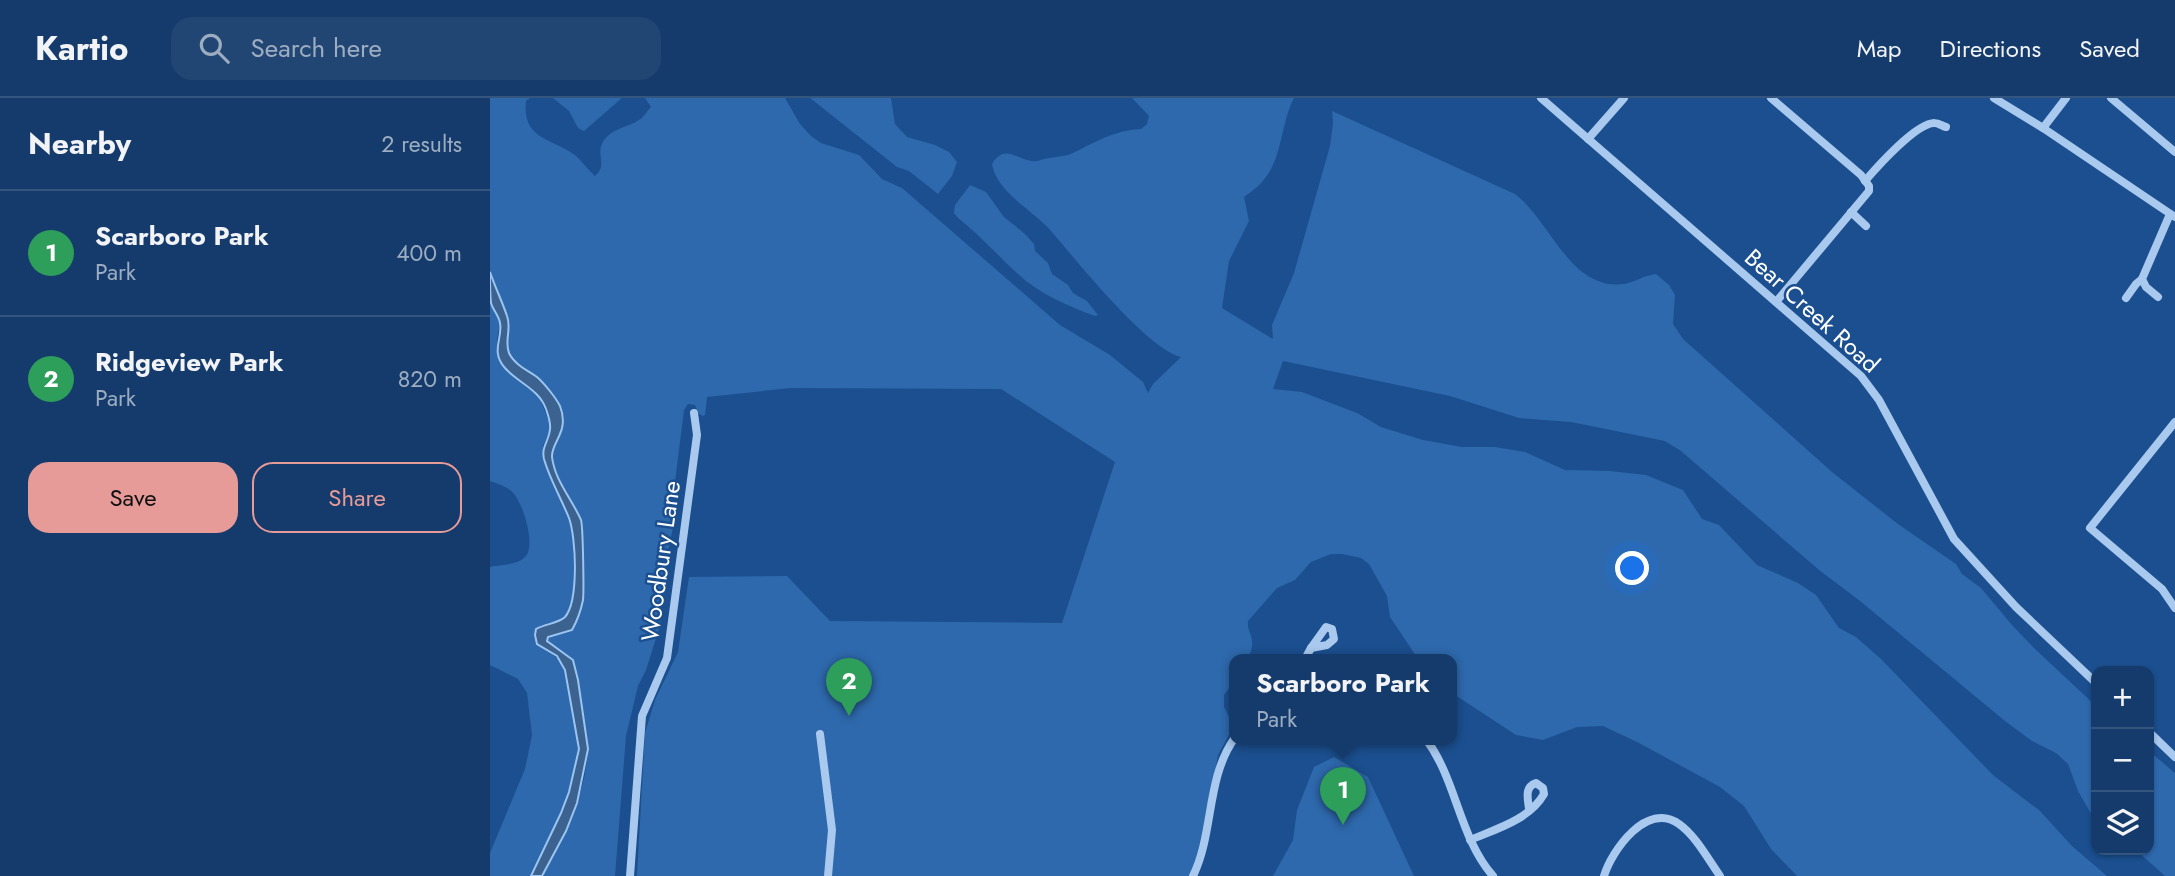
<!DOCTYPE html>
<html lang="en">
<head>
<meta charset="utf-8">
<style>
	body { margin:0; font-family:Jost,sans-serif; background:#214673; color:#f1f3f6 }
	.controls { position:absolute; right:21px; bottom:21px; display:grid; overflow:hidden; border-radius:14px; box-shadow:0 2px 5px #0004 }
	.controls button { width:63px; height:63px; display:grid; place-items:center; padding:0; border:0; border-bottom:2px solid #33557e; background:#143b6b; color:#f1f3f6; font:35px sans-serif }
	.you { position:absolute; left:1143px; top:471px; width:24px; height:24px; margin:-18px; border:5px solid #fff; border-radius:50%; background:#1a73e8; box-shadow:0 0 0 10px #1a73e833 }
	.badge { display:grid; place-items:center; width:46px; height:46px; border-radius:50%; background:#e69b98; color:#fff; font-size:23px; font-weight:700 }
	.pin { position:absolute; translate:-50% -58px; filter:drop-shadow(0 2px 4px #0008) }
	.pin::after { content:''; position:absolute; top:37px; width:24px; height:21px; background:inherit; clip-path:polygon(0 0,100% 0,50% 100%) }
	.popup { position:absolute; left:739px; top:556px; width:228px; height:91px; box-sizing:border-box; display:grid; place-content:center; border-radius:14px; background:#143b6b; filter:drop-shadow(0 2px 5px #0005); font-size:23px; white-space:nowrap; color:#9dadc1 }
	.popup b { font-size:26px; color:#f1f3f6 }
	.popup::after { content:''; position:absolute; left:50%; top:100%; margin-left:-14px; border:14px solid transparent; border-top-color:#143b6b }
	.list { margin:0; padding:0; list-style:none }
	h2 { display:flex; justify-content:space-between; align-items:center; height:91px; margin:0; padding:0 28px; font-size:30px }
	h2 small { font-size:23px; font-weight:400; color:#9dadc1 }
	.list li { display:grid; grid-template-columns:46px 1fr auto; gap:21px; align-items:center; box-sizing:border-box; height:126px; padding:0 28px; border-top:2px solid #33557e }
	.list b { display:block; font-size:26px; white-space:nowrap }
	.list p { margin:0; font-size:23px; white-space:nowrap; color:#9dadc1 }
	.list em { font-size:23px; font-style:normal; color:#9dadc1 }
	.actions { display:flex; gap:14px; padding:21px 28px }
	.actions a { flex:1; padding:16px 0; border:2px solid #e69b98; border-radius:21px; text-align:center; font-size:24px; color:#e69b98 }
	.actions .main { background:#e69b98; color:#111 }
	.icon { flex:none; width:38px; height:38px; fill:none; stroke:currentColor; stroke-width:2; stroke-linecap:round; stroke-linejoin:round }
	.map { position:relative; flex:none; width:1685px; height:778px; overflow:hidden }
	header { display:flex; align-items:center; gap:42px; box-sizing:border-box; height:98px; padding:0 35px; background:#143b6b; border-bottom:2px solid #33557e }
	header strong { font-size:33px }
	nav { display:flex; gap:38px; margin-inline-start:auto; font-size:24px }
	.search { width:490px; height:63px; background:#214673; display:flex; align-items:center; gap:18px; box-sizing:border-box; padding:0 24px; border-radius:21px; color:#9dadc1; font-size:26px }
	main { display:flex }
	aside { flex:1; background:#143b6b }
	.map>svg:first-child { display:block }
</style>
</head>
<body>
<header>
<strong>Kartio</strong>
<div class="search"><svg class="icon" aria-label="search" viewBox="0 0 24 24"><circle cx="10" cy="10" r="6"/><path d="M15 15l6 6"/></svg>Search here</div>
<nav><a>Map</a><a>Directions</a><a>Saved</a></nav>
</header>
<main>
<aside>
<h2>Nearby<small>2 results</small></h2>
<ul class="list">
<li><span class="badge" style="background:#2e9e5b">1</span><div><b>Scarboro Park</b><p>Park</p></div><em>400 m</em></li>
<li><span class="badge" style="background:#2e9e5b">2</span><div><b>Ridgeview Park</b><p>Park</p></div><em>820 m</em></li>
</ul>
<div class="actions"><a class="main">Save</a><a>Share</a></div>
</aside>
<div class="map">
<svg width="1685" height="778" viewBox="0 0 1685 778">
	<rect width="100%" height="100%" fill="#1b4f8f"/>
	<g fill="#2e69ad">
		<path d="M0,0H40L36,3C32,42 62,40 85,57C92,63 98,72 105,78C119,66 104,57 114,42C123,30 138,29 149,22C154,19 157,13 161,9L155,0H295L310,26L321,38L331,45L369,57L392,81L412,90L570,227L620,257L653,284L658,295L663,286L691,259C656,250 587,163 561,133C543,112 507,95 502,66C517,41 531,69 551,62C560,59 568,59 578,57C587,54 595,48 603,45C619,37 633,32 651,31L657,26L659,18L642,0H804C790,27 793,61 772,84C767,90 760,94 754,99L759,123L739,163L732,210L783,241L782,227L804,175L840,48L843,25L842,13L1025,96C1061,123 1080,193 1134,186C1145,184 1155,177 1166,176L1179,187L1185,197L1183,226L1193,241L1342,374L1408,426L1466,466L1472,476L1491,490L1522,527L1544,550L1606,608V719L1600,714L1588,693L1578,666L1566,655L1542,643L1515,623L1370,503L1329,472L1191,353L1175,343L1081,324L1029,320L960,298L793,263L783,291L812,294L867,315L891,329L933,342L972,349H1005L1035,354L1075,372L1120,373L1156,377L1193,392L1212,421L1229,427L1267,467L1308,485L1326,497L1349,530L1366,539L1391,561L1503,677L1550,713L1582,748L1617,778H1307L1281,751L1254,708L1230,689L1149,645L1113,628L1087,629L1053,642L1026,637L962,595V561H928L900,519L897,498L879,466L871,460L852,456H841L821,464L805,482L787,490L758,523C757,532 762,536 762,544C763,549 760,556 758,561H744V584L734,597V609L742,625V631L728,657L714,737L700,778H147L155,635L165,602L188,554L199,479L297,478L340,523L572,525L625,364L511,291L301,290L217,299L215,317L213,318L209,316L205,307L198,306L194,312L183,400L184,425L175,468L170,528L156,572L148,588L136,638L125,778H52C73,739 95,699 98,652C98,639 94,623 92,610C87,572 91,564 57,543L58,539L82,532L93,500V428L73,391L62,361V352L69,341V307L50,281L26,265L19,255L16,240L19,233L18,220L0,174Z"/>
		<polygon points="63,0 132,0 94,33 88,30 79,13"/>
		<polygon points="320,0 401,0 405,26 417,39 445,47 459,54 467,64 462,78 448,96 419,73 407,69"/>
		<path d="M480,87L496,94L514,119L535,136L544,146L545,153L558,165L562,176L578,187L583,195L597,203L608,217L605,218C578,208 549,196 528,176C508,158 490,137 468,120L464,115L465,107Z"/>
		<path d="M0,202L10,225L7,242V254L24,280L49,298L61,329L53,348V358L63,388L80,421L83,438L84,496L75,520L46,531L53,551C77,563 76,574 81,599C84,615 90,636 89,652C85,697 61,739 41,778H0V755L35,671L42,637L37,595L28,581L0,567V469C12,466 27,468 36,458C46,446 32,400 20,392C15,388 6,385 0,383Z"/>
		<polygon points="1659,653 1685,675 1685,778 1675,778 1646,752 1659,752"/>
		<polygon points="844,659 878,679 924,778 783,778 803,742 807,712 824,669"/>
	</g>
	<path fill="#3c6290" stroke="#9cc4f0" stroke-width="2" d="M0,174C5,189 12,203 17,218C22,231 14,242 19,255C24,266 37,272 47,279C54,285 66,300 70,308C80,334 61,344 62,359C65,383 82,401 91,422C93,428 94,493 93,502C91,512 87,523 82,532L58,539L57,543L83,562L88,582L98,651L87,705L76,733L52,778H41L71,715L79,694L89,651L75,572L67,558L47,546L45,537L46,531C55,526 69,525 75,519C89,503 86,439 79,420C71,400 60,382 54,361C51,349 59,343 60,331C61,325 58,317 56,311C49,291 28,285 15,270C0,253 13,240 10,225C9,218 3,212 1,205C0,196 0,184 0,174Z"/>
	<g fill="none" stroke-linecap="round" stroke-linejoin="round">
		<g stroke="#a9c9ee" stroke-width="8">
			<polyline points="1051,0 1371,278 1389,302 1464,441 1526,509 1606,585"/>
			<polyline points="1281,0 1371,77 1379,88 1379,93 1286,204"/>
			<polyline points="1504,0 1553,30 1576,0"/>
			<polyline points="1621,0 1685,54"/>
			<polyline points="1553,30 1685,119"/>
			<polyline points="1098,41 1134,0"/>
			<path d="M1375,83C1387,69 1427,24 1445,25C1449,25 1452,28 1456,29"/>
			<polyline points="1361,114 1376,128"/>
			<polyline points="1668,199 1656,189 1652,181 1680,116"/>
			<polyline points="1636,200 1646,186 1652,181"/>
			<polyline points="1685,324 1600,430 1672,491 1685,510"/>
			<polygon points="836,529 842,531 844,541 837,547 821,550"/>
			<polyline points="815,561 821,550"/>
			<polyline points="1659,634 1685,659"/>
			<polyline points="330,636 342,732 338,778"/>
			<path d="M936,641C967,683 969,739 1003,778"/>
			<path d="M980,742C1006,731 1039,722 1054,696L1053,690L1046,685C1034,689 1038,701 1039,711"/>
			<polyline points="140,778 152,618 177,560 207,337 204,315"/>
			<path d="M703,778C724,735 716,681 744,641"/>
			<path d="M1114,778C1122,752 1157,703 1189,726C1206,738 1218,761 1230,778"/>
		</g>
	</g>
	<g text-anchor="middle" stroke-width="5" stroke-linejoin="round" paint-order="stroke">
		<g font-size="24" fill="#fff" stroke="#1b4f8f">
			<text transform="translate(1322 213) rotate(42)" y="8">Bear Creek Road</text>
			<text transform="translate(171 463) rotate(-82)" y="8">Woodbury Lane</text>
		</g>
	</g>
</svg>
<div class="controls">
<button>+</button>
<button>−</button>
<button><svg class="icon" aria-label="layers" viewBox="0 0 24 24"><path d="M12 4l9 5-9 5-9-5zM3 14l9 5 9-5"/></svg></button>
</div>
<div class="you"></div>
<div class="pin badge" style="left:853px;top:727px;background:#2e9e5b">1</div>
<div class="popup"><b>Scarboro Park</b>Park</div>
<div class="pin badge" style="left:359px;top:618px;background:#2e9e5b">2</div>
</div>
</main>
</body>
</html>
